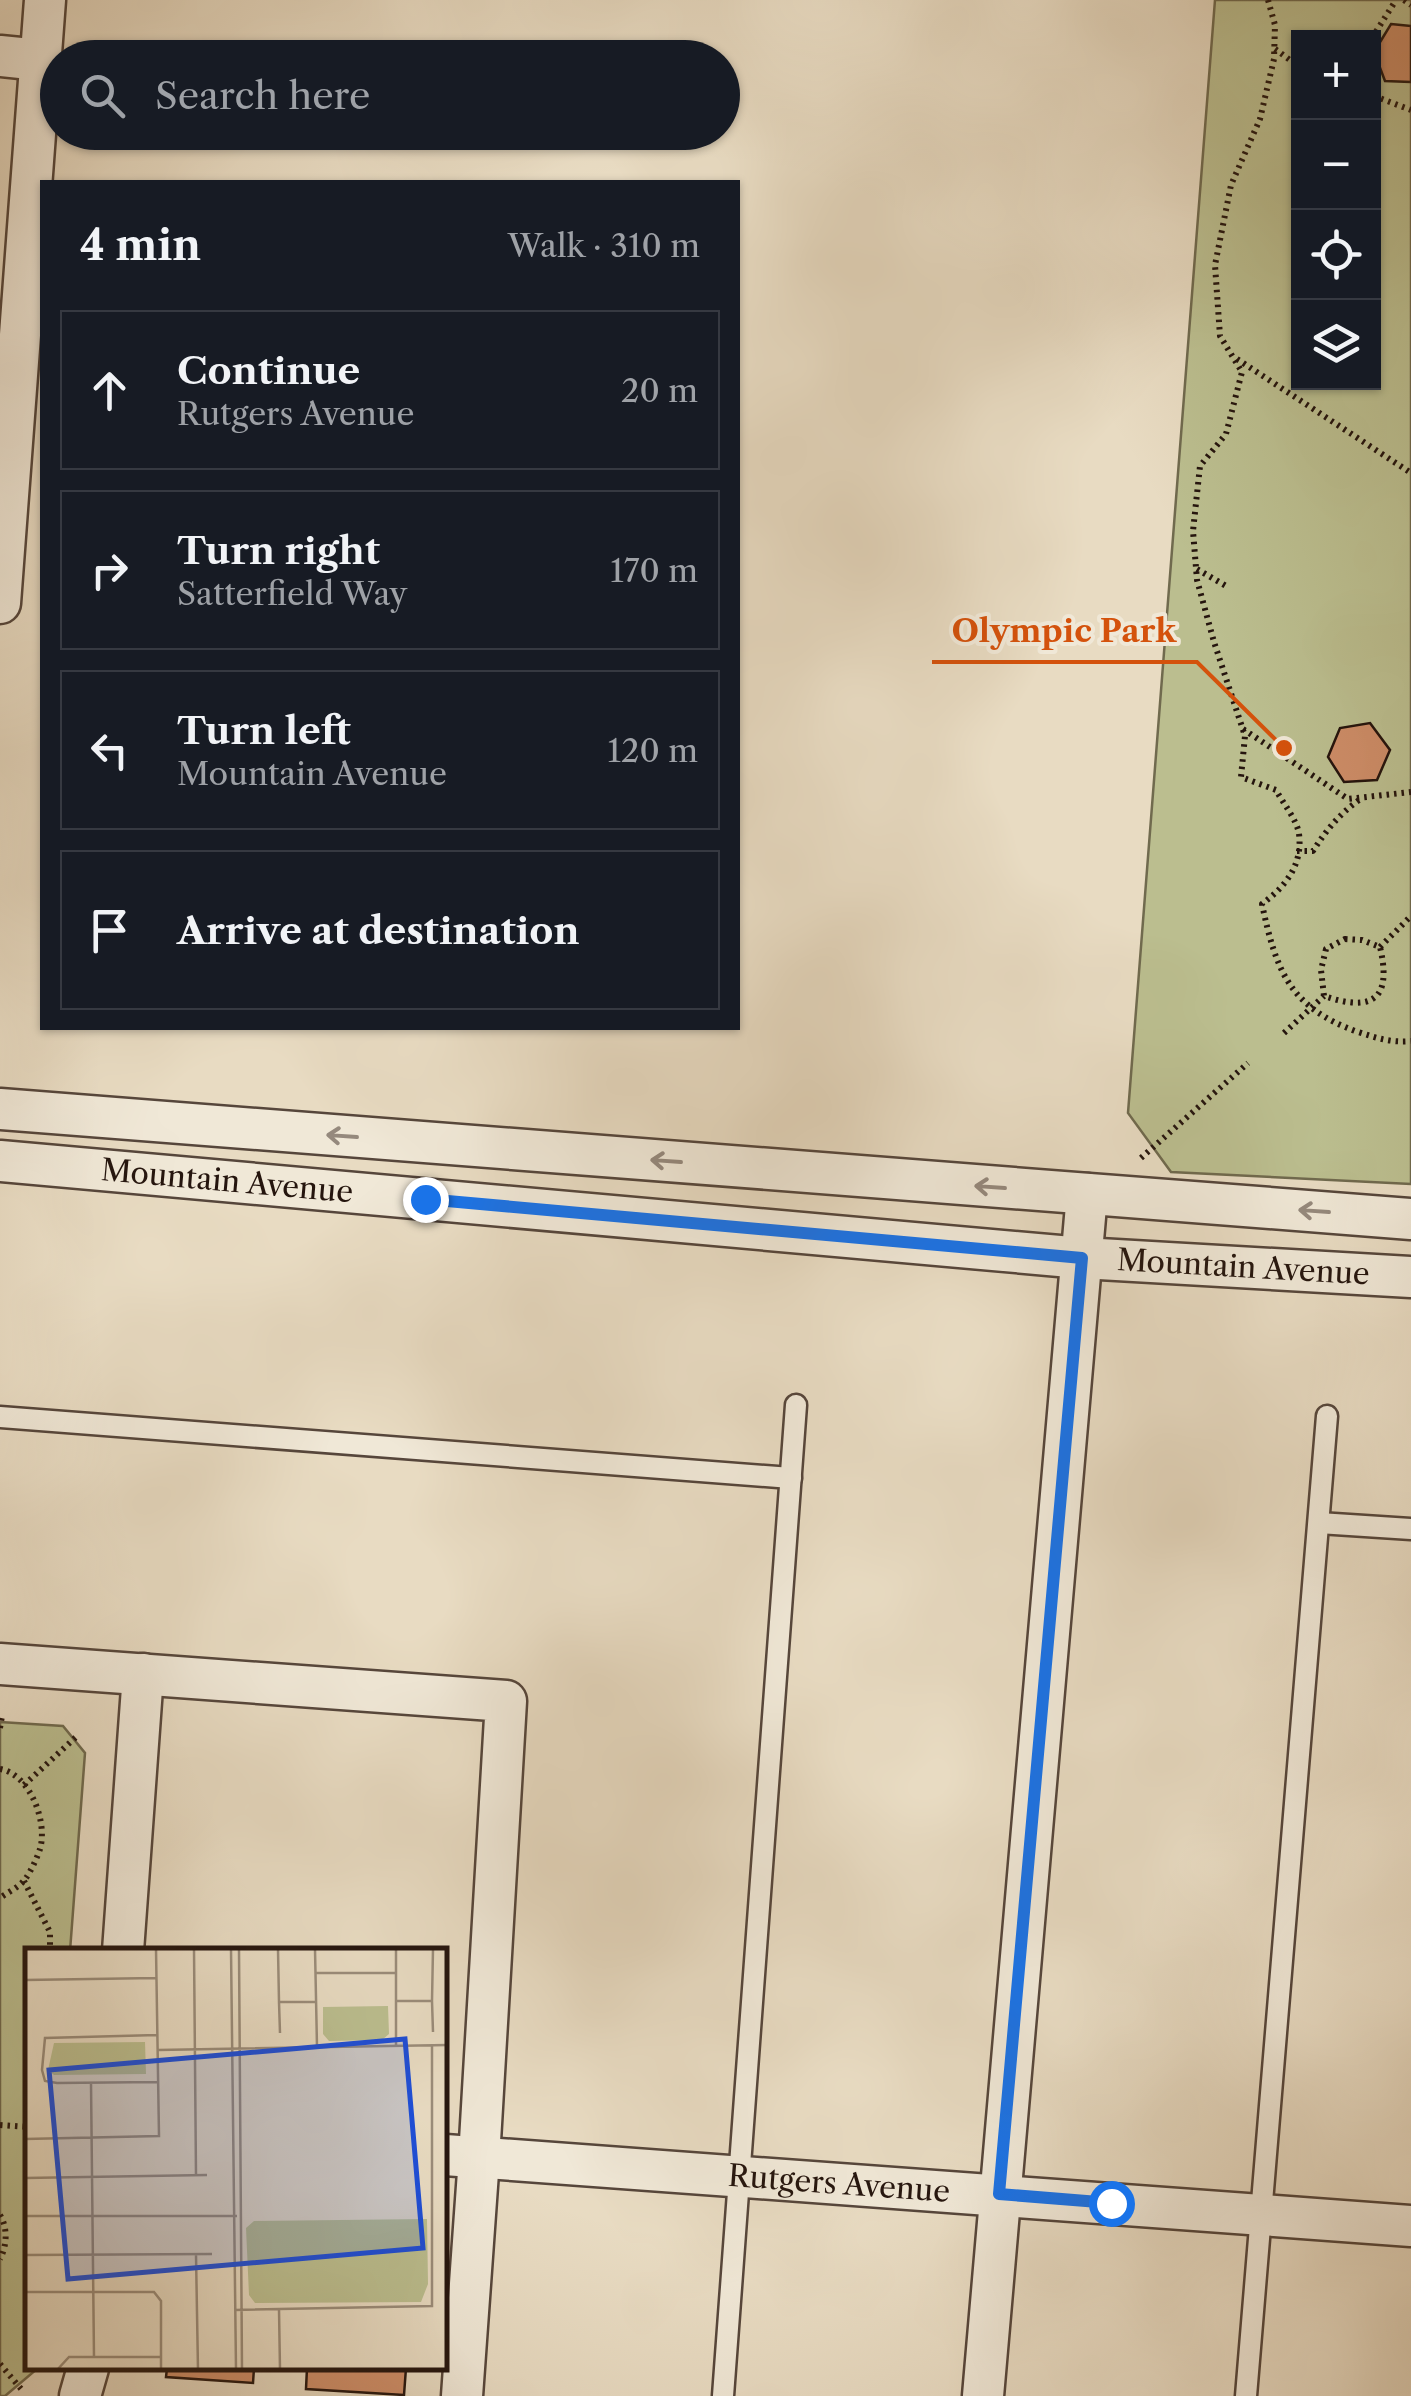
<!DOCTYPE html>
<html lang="en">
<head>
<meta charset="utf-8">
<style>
	body { margin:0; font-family:"Libre Caslon Text",serif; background:#242831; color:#f1f3f6 }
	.controls { position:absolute; right:30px; top:30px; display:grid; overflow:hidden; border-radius:0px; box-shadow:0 2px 8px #0004 }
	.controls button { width:90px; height:90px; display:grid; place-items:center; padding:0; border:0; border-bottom:2px solid #363941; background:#171b24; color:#f1f3f6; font:50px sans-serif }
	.stop { position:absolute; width:30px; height:30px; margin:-22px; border:8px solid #1a73e8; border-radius:50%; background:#fff }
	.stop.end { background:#1a73e8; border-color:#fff; box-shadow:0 2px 10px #0008 }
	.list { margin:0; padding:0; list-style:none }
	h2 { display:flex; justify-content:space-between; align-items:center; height:130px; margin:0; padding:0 40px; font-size:42px }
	h2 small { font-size:32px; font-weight:400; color:#9ea1a6 }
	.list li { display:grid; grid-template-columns:65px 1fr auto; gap:30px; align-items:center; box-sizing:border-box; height:160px; margin:0 20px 20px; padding:0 20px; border:2px solid #363941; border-radius:0px }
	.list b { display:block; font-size:38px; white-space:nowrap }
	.list p { margin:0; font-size:32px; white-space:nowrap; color:#9ea1a6 }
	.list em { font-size:32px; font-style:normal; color:#9ea1a6 }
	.icon { flex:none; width:55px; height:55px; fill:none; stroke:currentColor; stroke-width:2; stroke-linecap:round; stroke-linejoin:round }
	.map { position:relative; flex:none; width:1411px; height:2396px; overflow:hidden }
	.search { position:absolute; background:#171b24; box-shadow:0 2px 8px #0004; left:40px; top:40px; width:700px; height:110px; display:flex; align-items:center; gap:25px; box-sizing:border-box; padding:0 35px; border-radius:55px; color:#9ea1a6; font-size:38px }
	.panel { position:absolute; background:#171b24; box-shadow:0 2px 8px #0004; left:40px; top:180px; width:700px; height:850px; border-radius:0px }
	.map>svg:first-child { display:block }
</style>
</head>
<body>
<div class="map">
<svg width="1411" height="2396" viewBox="0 0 1411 2396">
	<rect width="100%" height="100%" fill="#e8dbc2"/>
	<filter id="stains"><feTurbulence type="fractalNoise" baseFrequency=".002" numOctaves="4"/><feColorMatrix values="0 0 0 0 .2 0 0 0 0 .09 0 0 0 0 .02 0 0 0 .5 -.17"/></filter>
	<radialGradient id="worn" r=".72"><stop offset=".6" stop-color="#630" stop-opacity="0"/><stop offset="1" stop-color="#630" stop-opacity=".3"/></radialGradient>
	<g fill="#bbbe8f" stroke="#706a4e" stroke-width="2.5" fill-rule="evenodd">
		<path d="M1215,0H1411V1184L1171,1172L1128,1113ZM1298,38H1374V382H1298Z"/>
		<polygon points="0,1722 63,1726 85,1753 70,1951 28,1951 28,2368 37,2369 5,2396 0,2396"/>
	</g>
	<g fill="#cd8d68" stroke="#25150e" stroke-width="2.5">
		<polygon points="1391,24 1411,26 1411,82 1385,81 1374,52"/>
		<polygon points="1370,723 1390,750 1377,780 1344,782 1328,757 1340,728"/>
		<polygon points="167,2368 254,2368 253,2383 166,2377"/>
		<polygon points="307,2368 406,2368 404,2395 306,2389"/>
	</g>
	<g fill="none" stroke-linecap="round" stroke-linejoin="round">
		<g stroke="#56463b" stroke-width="25">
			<g id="lane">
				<polyline points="0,1417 791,1478"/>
				<polyline points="1319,1523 1411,1529"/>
				<polyline points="723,2396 796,1405"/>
				<polyline points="1246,2396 1327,1416"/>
			</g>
		</g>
		<g stroke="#56463b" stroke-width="45">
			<g id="street">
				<polyline points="0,56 40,60"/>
				<polyline points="0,603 45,0"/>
				<polyline points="0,1109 1411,1219"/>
				<path id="s1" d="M0,1161L1082,1258L1411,1277"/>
				<polyline points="0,1664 506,1701 479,2158 462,2396"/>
				<polyline points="123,1951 143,1674"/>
				<path id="s2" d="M445,2155L1411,2226"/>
				<polyline points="80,2396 88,2368"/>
				<polyline points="983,2396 1087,1194"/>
			</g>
		</g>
		<g stroke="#25150e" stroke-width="6" stroke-dasharray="2.5 5" stroke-linecap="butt">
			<path d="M1268,0L1275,25L1274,59L1260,119L1231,185L1215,265L1220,336L1242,372L1226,434L1200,466L1193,531L1197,580L1214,642L1245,736L1241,777L1276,790C1283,803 1297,820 1299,834C1303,865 1285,887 1262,904C1276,971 1290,1008 1358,1032C1377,1038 1391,1043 1411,1041"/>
			<polyline points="1404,0 1411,5"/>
			<polyline points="1372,38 1396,0"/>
			<polyline points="1275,49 1298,66"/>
			<polyline points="1374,96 1411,110"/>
			<polyline points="1237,359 1411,473"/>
			<polyline points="1197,569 1226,586"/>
			<polyline points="1243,729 1348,799 1411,792"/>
			<path d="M1297,851H1313C1327,829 1340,813 1362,798"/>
			<path d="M1345,939L1362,940L1380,947C1392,998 1374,1013 1324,996L1321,970L1326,949Z"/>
			<polyline points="1380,947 1411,916"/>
			<polyline points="1284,1033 1324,996"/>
			<polyline points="1141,1158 1248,1063"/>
			<polyline points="0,1728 2,1716"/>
			<path d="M0,1769C30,1774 48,1822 40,1849C37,1858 31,1871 26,1878C20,1887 8,1892 0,1898"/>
			<polyline points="24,1785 76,1737"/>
			<polyline points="24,1881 50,1932 50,1951"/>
			<polyline points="0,2125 28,2127"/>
			<path d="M0,2215C8,2228 7,2246 0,2259"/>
			<polyline points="0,2364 22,2390"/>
		</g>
		<use href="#lane" stroke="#f0e8d7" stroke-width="20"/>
		<use href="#street" stroke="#f0e8d7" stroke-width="40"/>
	</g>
	<defs><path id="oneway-shaft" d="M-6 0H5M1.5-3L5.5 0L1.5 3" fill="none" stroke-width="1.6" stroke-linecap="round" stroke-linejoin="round" transform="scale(2.5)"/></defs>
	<g stroke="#95897d">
		<use href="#oneway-shaft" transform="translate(342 1136) rotate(-176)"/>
		<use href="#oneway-shaft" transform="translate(666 1161) rotate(-176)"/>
		<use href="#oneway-shaft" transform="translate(990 1187) rotate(-176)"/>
		<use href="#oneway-shaft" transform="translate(1314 1211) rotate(-176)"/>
	</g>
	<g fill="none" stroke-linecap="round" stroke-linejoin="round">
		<polyline stroke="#1a73e8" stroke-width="12" points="425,1199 1082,1258 999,2194 1111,2203"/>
	</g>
	<g text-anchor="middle" stroke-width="8" stroke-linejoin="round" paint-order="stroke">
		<g font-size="30" fill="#25150e" stroke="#f0e8d7">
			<text dy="10" stroke="none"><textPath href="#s1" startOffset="228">Mountain Avenue</textPath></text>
			<text dy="10" stroke="none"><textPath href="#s1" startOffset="1248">Mountain Avenue</textPath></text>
			<text dy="10" stroke="none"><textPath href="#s2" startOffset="395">Rutgers Avenue</textPath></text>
		</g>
	</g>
	<g transform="translate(25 1948)">
		<rect width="422" height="422" fill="#e8dbc2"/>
		<path d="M363,58L364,86L357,92L304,93L298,86V59ZM120,94L121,126L29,127L23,122L29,95ZM402,271L403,336L396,354L230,355L224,347L221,280L229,273Z" fill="#bbbe8f"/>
		<path fill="none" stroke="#9a8c7a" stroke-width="2.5" d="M169,1L171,228M206,1L211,422M214,1L217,422M253,1L254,54H291M290,1L292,99M371,1V98M290,25H371M0,32L131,30M371,53H407L408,1M407,53L408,84M254,54L255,85M132,87L20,90L17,122L20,133L32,135L133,134M133,102L423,97M66,135L69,409M0,191L134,188L131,1M0,230L182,227M0,268H212M0,307L187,306M171,307L173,422M0,344H129L136,353V422M254,361L255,422M210,362L407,358V97M32,422L44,409H136"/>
		<path fill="#1d4ed8" fill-opacity="0.15" stroke="#1d4ed8" stroke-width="5" d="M380,91L398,300L43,331L24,122Z"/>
		<rect width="422" height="422" fill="none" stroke="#25150e" stroke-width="5"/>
	</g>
	<path fill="none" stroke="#d4520c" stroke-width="4" d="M1284 748L1197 662H932"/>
	<circle fill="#d4520c" stroke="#f0e8d7" stroke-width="4" cx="1284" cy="748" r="10"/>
	<g font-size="32" text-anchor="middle" font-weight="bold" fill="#d4520c" stroke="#f0e8d7" stroke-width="8" stroke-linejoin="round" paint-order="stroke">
		<text x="1064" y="642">Olympic Park</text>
	</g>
	<rect width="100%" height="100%" filter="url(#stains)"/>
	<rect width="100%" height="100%" fill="url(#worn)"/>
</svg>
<div class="controls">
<button>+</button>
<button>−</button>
<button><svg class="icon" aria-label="locate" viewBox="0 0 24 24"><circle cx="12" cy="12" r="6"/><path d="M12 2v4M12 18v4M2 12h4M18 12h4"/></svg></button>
<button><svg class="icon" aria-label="layers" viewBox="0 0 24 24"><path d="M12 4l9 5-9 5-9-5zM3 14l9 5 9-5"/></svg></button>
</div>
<div class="stop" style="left:1111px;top:2203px"></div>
<div class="stop end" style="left:425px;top:1199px"></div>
<div class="search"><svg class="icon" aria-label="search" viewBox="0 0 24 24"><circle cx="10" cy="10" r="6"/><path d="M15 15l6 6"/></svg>Search here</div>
<section class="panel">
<h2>4 min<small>Walk · 310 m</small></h2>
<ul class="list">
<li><svg class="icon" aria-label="ahead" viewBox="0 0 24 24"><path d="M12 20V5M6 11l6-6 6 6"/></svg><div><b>Continue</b><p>Rutgers Avenue</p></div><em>20 m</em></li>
<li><svg class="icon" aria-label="right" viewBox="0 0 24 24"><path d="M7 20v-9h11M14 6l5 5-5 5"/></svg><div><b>Turn right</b><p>Satterfield Way</p></div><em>170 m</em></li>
<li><svg class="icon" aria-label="left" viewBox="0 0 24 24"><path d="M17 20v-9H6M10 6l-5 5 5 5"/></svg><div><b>Turn left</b><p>Mountain Avenue</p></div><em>120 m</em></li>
<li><svg class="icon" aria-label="arrive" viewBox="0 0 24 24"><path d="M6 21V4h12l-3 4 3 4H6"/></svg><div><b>Arrive at destination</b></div></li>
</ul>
</section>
</div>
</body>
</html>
